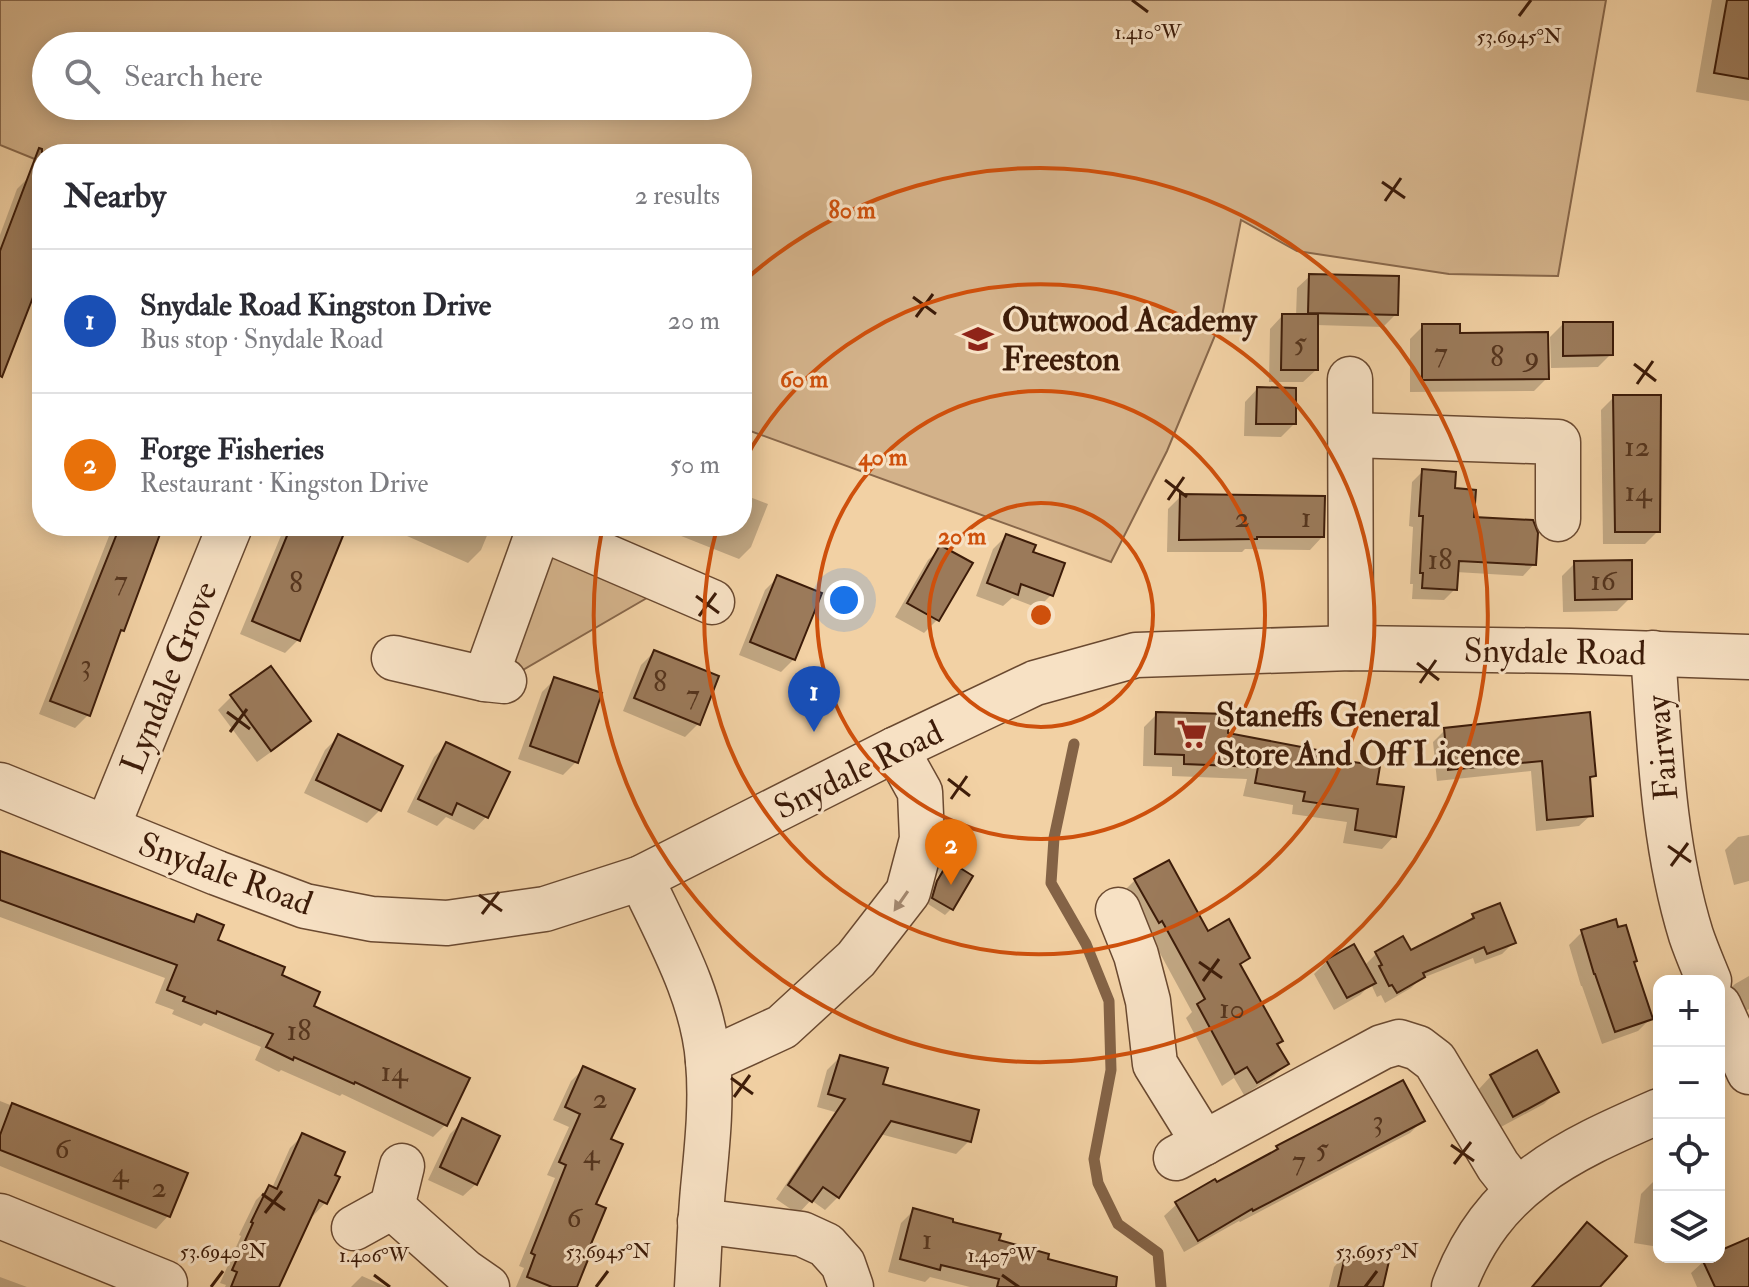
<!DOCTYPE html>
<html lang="en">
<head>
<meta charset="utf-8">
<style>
	body { margin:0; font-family:"IM FELL Double Pica",serif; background:#f2f2f3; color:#2b2b33 }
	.controls { position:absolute; right:24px; bottom:24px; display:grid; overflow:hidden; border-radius:16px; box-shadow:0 4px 20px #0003 }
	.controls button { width:72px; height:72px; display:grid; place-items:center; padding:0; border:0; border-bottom:2px solid #e1e1e2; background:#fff; color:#2b2b33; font:40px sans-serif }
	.you { position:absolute; left:844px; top:600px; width:28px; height:28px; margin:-20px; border:6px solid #fff; border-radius:50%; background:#1a73e8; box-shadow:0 0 0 12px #1a73e833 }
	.badge { display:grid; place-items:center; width:52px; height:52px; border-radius:50%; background:#1a73e8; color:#fff; font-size:26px; font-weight:700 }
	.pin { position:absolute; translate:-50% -66px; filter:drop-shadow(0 2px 4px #0008) }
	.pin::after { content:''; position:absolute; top:42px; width:28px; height:24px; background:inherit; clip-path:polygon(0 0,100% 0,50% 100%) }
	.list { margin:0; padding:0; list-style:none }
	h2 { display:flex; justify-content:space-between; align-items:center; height:104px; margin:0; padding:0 32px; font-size:34px }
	h2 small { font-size:26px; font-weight:400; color:#7c7c81 }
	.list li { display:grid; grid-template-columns:52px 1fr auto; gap:24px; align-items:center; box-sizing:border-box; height:144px; padding:0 32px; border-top:2px solid #e1e1e2 }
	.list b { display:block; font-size:30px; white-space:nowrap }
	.list p { margin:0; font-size:26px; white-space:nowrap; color:#7c7c81 }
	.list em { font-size:26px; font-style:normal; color:#7c7c81 }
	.icon { flex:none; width:44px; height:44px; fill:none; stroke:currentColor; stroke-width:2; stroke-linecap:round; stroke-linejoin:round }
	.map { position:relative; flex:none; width:1749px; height:1287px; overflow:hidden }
	.search { position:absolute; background:#fff; box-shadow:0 4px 20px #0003; left:32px; top:32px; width:720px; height:88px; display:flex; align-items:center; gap:20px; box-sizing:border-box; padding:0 28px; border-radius:44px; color:#7c7c81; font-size:30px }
	.panel { position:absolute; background:#fff; box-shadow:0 4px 20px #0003; left:32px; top:144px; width:720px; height:392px; border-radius:32px }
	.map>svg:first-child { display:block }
</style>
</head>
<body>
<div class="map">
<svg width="1749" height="1287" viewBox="0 0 1749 1287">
	<rect width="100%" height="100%" fill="#f2d1a4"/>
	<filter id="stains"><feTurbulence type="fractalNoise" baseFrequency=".0025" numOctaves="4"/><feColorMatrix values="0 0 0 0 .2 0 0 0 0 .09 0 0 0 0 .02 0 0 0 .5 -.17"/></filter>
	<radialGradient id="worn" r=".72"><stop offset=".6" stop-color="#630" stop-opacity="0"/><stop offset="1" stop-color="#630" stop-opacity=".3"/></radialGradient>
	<g fill="#d3b28a" stroke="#88674a" stroke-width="2" fill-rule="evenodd">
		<path d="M0,0H1606L1558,276L1449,274L1297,251L1241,220L1221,321L1167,451L1111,562L742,428V154H42V162L0,145ZM46,46H738V106H46Z"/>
		<polygon points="540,528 671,584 504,681"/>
	</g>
	<g fill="#0003">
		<polygon points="1712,0 1749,0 1749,101 1696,92"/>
		<polygon points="30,176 42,180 42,266 0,377 0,235 17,189"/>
		<polygon points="1310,276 1396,314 1383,327 1316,325 1316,370 1303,382 1269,382 1270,329 1282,316 1296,316 1297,288"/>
		<polygon points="1563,324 1611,354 1598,367 1551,368 1550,337"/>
		<polygon points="1423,326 1458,335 1547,378 1534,391 1410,392 1410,339"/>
		<polygon points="1257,389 1294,424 1281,437 1244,436 1245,402"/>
		<polygon points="1614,397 1658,531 1645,544 1603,544 1601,410"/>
		<polygon points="1423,471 1453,490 1472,519 1534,564 1523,576 1456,572 1455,589 1444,600 1412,599 1413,584 1410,584 1413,527 1409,526 1412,482"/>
		<polygon points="742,494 768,504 751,547 739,559 656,526 742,526"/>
		<polygon points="1181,496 1322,537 1310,550 1245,549 1242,552 1167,552 1168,509"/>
		<polygon points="113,526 162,526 122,630 117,636 88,715 75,728 39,714"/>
		<polygon points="285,526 344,526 298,640 285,653 240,634"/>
		<polygon points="412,526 491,526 481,550 468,563 407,536"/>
		<polygon points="1006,536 1051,595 1038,608 1012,598 1003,606 976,596 993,549"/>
		<polygon points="941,548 970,564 937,620 924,633 895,617 928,560"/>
		<polygon points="1575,563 1630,598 1617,611 1563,612 1562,576"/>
		<polygon points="778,577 794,659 781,672 739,655 765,590"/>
		<polygon points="654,652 698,724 685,737 623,711 641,665"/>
		<polygon points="270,668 309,721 296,734 257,762 218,710 231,697"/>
		<polygon points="555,679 576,762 563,775 518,759 542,692"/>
		<polygon points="1157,714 1325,760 1375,785 1394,836 1382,849 1343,843 1347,822 1292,814 1293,805 1243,796 1247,779 1172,776 1172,767 1143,766 1144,727"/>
		<polygon points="1445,730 1594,775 1588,782 1591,815 1579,826 1536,831 1531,771 1437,781 1433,742"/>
		<polygon points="338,737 380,810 367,823 304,793 325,750"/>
		<polygon points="447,744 508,773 486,817 474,830 446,817 437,826 407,812 434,757"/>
		<polygon points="1749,835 1749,881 1734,885 1725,850 1738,837"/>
		<polygon points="0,853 191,923 198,917 215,941 279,976 312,1007 446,1124 433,1137 342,1094 340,1096 281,1070 279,1072 255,1060 261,1047 204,1023 201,1026 172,1014 174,1010 155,1003 165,978 0,917"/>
		<polygon points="949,863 951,909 945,915 928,904 931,889 943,869"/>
		<polygon points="1135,880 1208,933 1248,958 1240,966 1276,1045 1287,1063 1274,1076 1244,1095 1234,1078 1222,1086 1186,1018 1192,1012 1149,933 1122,893"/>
		<polygon points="1473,916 1514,942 1502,954 1475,964 1473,958 1420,979 1411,988 1385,1003 1381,995 1377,997 1371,984 1360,995 1334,1010 1314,974 1327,961 1364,966 1376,954 1402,939 1410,953 1463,926"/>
		<polygon points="1582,932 1632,963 1651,1018 1638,1031 1602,1044 1582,986 1581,986 1569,945"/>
		<polygon points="1749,976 1749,1009 1733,1017 1721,997 1735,984"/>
		<polygon points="840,1057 880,1086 969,1141 956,1154 880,1134 838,1197 825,1210 811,1200 798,1214 776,1199 835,1112 817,1107 827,1070"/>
		<polygon points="584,1068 609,1140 574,1287 516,1287 524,1268 519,1266 555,1178 547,1175 569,1127 553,1120 571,1081"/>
		<polygon points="1491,1076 1557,1091 1544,1104 1499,1128 1479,1089"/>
		<polygon points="0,1101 185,1174 168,1216 156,1229 0,1166"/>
		<polygon points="1423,1120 1410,1133 1240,1222 1239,1221 1184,1252 1164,1216 1177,1204 1269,1156 1277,1148"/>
		<polygon points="463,1121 476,1184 463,1196 428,1180 450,1134"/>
		<polygon points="303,1135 332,1176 325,1203 313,1216 310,1214 277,1287 225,1287 226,1285 220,1283 241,1236 239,1235 256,1200 269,1187 272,1188 290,1148"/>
		<polygon points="1654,1181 1659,1182 1659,1247 1634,1243 1641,1194"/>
		<polygon points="914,1210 1045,1260 1093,1287 970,1287 930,1277 925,1282 888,1272 901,1223"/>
		<polygon points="1749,1240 1749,1287 1697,1287 1691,1273 1704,1261 1712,1257 1719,1257 1719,1254"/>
		<polygon points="1346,1254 1382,1287 1329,1287 1334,1267"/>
		<polygon points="362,1276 387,1287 351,1287"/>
		<polygon points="0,1277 27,1287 0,1287"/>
	</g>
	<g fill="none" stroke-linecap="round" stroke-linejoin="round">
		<polyline stroke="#846346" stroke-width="11" points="1074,744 1054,838 1051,883 1086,944 1109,1001 1111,1070 1094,1159 1098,1183 1118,1224 1158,1253 1161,1287"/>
	</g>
	<g fill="#9b7a5a" stroke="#3d1c09" stroke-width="2">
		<polygon points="1727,0 1749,0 1749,79 1714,73"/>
		<polygon points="39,148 42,149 42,274 2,377 0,376 0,251"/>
		<polygon points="1309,274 1399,276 1398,315 1308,313"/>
		<polygon points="1282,314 1318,314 1318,370 1281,370"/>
		<polygon points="1563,322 1613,322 1613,355 1563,356"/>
		<polygon points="1422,324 1460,324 1460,333 1548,332 1549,379 1422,380"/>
		<polygon points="1257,387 1296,388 1296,424 1256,424"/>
		<polygon points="1613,395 1661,395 1660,532 1615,532"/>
		<polygon points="1422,469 1456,472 1455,488 1476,490 1474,517 1533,520 1538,533 1536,565 1459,561 1457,590 1422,588 1423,573 1420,573 1423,516 1419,516"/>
		<polygon points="1180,494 1325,496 1324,537 1257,537 1257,539 1179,540"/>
		<polygon points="120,526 163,526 124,631 121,630 90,716 50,701"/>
		<polygon points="291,526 347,526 300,641 252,621"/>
		<polygon points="1006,534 1036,545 1033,552 1065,563 1053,596 1021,584 1018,595 987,583"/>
		<polygon points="940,545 973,563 939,621 907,603"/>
		<polygon points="1632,560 1632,599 1575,600 1574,561"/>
		<polygon points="777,575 822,593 795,660 750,642"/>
		<polygon points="654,650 719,676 700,725 634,698"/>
		<polygon points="271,666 311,721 271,751 230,695"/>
		<polygon points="554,677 602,693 578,763 530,746"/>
		<polygon points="1156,712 1229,714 1228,733 1328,752 1327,758 1380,766 1377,784 1404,787 1396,837 1355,830 1358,809 1303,801 1305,792 1255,783 1258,767 1184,764 1184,755 1155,754"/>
		<polygon points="1590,712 1596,776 1590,777 1593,816 1547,820 1542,761 1448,770 1444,728"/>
		<polygon points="338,734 403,766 381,811 316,780"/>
		<polygon points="446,742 510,772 488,818 457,803 452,815 418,799"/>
		<polygon points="0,851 194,922 197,914 224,925 218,940 285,967 282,975 320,992 314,1006 470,1078 447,1126 355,1082 354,1084 294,1057 293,1060 266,1047 273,1034 217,1011 216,1014 183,1001 185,997 167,990 177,965 0,900"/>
		<polygon points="1169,860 1208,931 1229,919 1250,958 1240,964 1283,1041 1277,1044 1289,1064 1257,1083 1247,1067 1235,1074 1197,1004 1205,999 1162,921 1159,923 1134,879"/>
		<polygon points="949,861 973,876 953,910 932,898 937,881"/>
		<polygon points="1500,903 1516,943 1487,954 1484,947 1423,973 1425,977 1397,993 1392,985 1389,986 1379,966 1382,965 1375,952 1403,936 1411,950 1474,918 1472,914"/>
		<polygon points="1616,919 1618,927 1626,925 1637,961 1634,962 1653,1019 1615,1032 1595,974 1594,974 1581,930"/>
		<polygon points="1354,944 1376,983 1347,998 1326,960"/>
		<polygon points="1537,1050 1559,1092 1513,1117 1490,1075"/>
		<polygon points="840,1055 888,1068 883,1084 979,1110 971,1142 891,1121 839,1198 823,1187 812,1202 788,1185 845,1099 828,1094"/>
		<polygon points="583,1066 635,1089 611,1139 623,1144 596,1204 606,1208 586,1256 589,1257 577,1287 552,1287 527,1277 535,1255 531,1253 566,1165 559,1162 580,1114 565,1107"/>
		<polygon points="1403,1080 1425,1121 1253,1211 1252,1209 1198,1241 1175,1202 1215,1179 1217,1182 1278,1149 1276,1146"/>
		<polygon points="12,1103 188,1173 170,1217 0,1150 0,1135"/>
		<polygon points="462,1118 500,1136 477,1185 440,1167"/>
		<polygon points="302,1133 345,1152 335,1175 340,1177 327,1204 319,1200 279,1287 231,1287 237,1272 232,1270 253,1223 251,1222 269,1185 277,1189"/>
		<polygon points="913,1208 953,1219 953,1222 1001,1234 999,1240 1049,1254 1048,1259 1117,1277 1116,1287 997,1287 999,1279 941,1265 940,1270 900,1259"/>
		<polygon points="1587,1222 1627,1256 1600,1287 1532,1287"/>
		<polygon points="1749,1238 1749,1287 1715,1287 1702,1259 1719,1257 1719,1251"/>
		<polygon points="1346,1252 1389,1261 1383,1287 1338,1287"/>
	</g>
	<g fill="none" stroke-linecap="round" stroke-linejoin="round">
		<g stroke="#6a4930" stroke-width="47">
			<g id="minor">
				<polyline points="1350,379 1351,648"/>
				<polyline points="1352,435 1558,442 1558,519"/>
				<polyline points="540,528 712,602"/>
				<path d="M1653,653C1660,748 1663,844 1691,935C1696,950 1703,966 1709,981"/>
				<polyline points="394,658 485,679 504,681"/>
				<polyline points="485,679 540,526"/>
				<polyline points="0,785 217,873 305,906 372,919 447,923 545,909 641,878 896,749 1035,683 1136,655 1351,648 1571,651 1749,657"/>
				<polyline points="107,828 230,526"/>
				<path d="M641,878C668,936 703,996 708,1061C712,1103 707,1147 703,1189C700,1222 699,1254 697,1287"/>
				<polyline points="1118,910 1136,955 1148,1001 1155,1064 1204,1143"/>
				<polyline points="1719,1006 1749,1072"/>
				<polyline points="708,1061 782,1027 856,959 908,892 922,839 920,792 896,749"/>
				<polyline points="1176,1158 1382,1047 1399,1042 1418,1048 1435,1061 1498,1166 1517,1190"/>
				<polyline points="392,1207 464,1271 487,1287"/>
				<polyline points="0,1216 165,1283"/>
				<polyline points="700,1221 802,1234 826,1245 843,1264 851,1287"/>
				<polyline points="354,1228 392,1207 402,1166"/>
				<path d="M1454,1287C1492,1185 1565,1152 1659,1111"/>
			</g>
		</g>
		<use href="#minor" stroke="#f7e1c4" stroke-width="44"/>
	</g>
	<defs><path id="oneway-solid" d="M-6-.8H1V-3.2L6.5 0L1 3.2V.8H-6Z" transform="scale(2)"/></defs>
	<use fill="#a38870" href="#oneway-solid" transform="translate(901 901) rotate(125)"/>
	<path fill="none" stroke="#3d1c09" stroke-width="3" d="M1132,0L1148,12M1519,16L1531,0M1382,182L1405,198M1385,201L1401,178M913,297L936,314M916,317L933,294M1634,364L1656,381M1637,384L1653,361M1165,480L1187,497M1168,500L1184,477M696,596L719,613M699,616L716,593M1417,663L1439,680M1420,683L1436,660M227,712L250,729M230,732L247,709M948,779L970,796M951,799L967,776M1668,846L1691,862M1671,866L1688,843M479,895L502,911M482,914L499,892M1199,962L1222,978M1203,981L1219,959M731,1078L753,1094M734,1097L750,1075M1451,1145L1474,1161M1454,1164L1471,1142M262,1194L285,1210M265,1213L282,1191M374,1275L390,1287M1002,1275L1019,1287M211,1287L223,1271M596,1287L608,1271M1365,1287L1377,1271"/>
	<g fill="none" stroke="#ce500c" stroke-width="4">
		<circle cx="1041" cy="615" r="112"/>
		<circle cx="1041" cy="615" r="224"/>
		<path d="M743 463A335 335 0 1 1 717 528"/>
		<path d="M745 280A447 447 0 1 1 602 530"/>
	</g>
	<defs>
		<g id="school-bare" transform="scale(2.4)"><path d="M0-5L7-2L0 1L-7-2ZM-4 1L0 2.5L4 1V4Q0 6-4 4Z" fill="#8f2418" stroke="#f7e1c4" stroke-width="2.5" paint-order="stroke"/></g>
		<g id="supermarket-bare" transform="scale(2.4)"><path d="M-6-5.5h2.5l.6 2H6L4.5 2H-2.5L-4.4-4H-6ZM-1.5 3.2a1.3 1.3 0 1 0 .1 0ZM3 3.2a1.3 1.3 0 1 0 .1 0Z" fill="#8f2418" stroke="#f7e1c4" stroke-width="2.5" paint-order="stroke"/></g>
	</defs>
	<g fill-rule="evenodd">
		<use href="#school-bare" x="978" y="339"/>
		<use href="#supermarket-bare" x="1192" y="734"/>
	</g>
	<g text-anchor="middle" stroke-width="6" stroke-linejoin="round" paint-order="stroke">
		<g font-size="30" fill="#54341d">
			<text x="1300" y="352">5</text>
			<text x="1441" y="362">7</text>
			<text x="1497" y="366">8</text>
			<text x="1532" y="366">9</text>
			<text x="1637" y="456">12</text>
			<text x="1638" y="501">14</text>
			<text x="1242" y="527">2</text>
			<text x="1306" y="527">1</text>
			<text x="1440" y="569">18</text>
			<text x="121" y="590">7</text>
			<text x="1603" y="590">16</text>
			<text x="296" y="592">8</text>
			<text x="86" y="674">3</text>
			<text x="660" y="691">8</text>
			<text x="693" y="704">7</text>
			<text x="1232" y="1018">10</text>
			<text x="299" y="1040">18</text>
			<text x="394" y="1081">14</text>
			<text x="600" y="1108">2</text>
			<text x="1378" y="1130">3</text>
			<text x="62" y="1158">6</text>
			<text x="1322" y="1158">5</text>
			<text x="591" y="1163">4</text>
			<text x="1299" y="1170">7</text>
			<text x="120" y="1182">4</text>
			<text x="159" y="1197">2</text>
			<text x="574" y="1227">6</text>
			<text x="927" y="1249">1</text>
		</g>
		<g font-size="34" font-weight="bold" fill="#3d1c09" stroke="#f7e1c4" text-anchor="start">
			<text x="1002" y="331">Outwood Academy<tspan x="1002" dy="39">Freeston</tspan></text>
			<text x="1216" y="726">Staneffs General<tspan x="1216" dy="39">Store And Off Licence</tspan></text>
		</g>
		<g font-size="34" fill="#3d1c09" stroke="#f7e1c4">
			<text transform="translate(1555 651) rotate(1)" y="12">Snydale Road</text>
			<text transform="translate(168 677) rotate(-68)" y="12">Lyndale Grove</text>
			<text transform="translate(1661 748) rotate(-95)" y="12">Fairway</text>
			<text transform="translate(858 769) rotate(-26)" y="12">Snydale Road</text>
			<text transform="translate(226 873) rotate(20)" y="12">Snydale Road</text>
		</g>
	</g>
	<g font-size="20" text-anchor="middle" fill="#3d1c09" stroke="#f7e1c4" stroke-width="6" stroke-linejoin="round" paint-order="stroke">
		<text x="1148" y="39">1.410°W</text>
		<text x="1519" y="43">53.6945°N</text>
		<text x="223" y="1258">53.6940°N</text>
		<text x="608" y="1258">53.6945°N</text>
		<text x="1377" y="1258">53.6955°N</text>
		<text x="374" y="1262">1.406°W</text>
		<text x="1002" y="1262">1.407°W</text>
	</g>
	<circle cx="1041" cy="615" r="12" fill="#ce500c" stroke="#f7e1c4" stroke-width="4"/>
	<g font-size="24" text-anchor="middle" font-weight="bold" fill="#ce500c" stroke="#f7e1c4" stroke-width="6" stroke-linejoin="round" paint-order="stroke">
		<text x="852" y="218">80 m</text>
		<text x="804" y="387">60 m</text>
		<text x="883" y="465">40 m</text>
		<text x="962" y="544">20 m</text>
	</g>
	<rect width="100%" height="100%" filter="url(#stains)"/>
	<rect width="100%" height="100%" fill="url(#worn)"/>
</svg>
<div class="controls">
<button>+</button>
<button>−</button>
<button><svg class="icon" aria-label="locate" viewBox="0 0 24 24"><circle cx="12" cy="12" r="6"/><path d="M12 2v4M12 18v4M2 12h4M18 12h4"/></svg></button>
<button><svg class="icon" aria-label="layers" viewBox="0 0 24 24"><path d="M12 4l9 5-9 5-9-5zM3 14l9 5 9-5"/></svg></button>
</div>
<div class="you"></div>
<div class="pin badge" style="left:814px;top:732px;background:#1a4fb4">1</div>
<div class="pin badge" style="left:951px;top:885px;background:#e8710a">2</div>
<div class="search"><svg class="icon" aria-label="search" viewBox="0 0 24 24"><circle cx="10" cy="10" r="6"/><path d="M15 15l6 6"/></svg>Search here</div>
<section class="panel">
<h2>Nearby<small>2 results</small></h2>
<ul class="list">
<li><span class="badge" style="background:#1a4fb4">1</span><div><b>Snydale Road Kingston Drive</b><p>Bus stop · Snydale Road</p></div><em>20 m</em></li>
<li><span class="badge" style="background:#e8710a">2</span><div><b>Forge Fisheries</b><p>Restaurant · Kingston Drive</p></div><em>50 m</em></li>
</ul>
</section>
</div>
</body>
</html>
